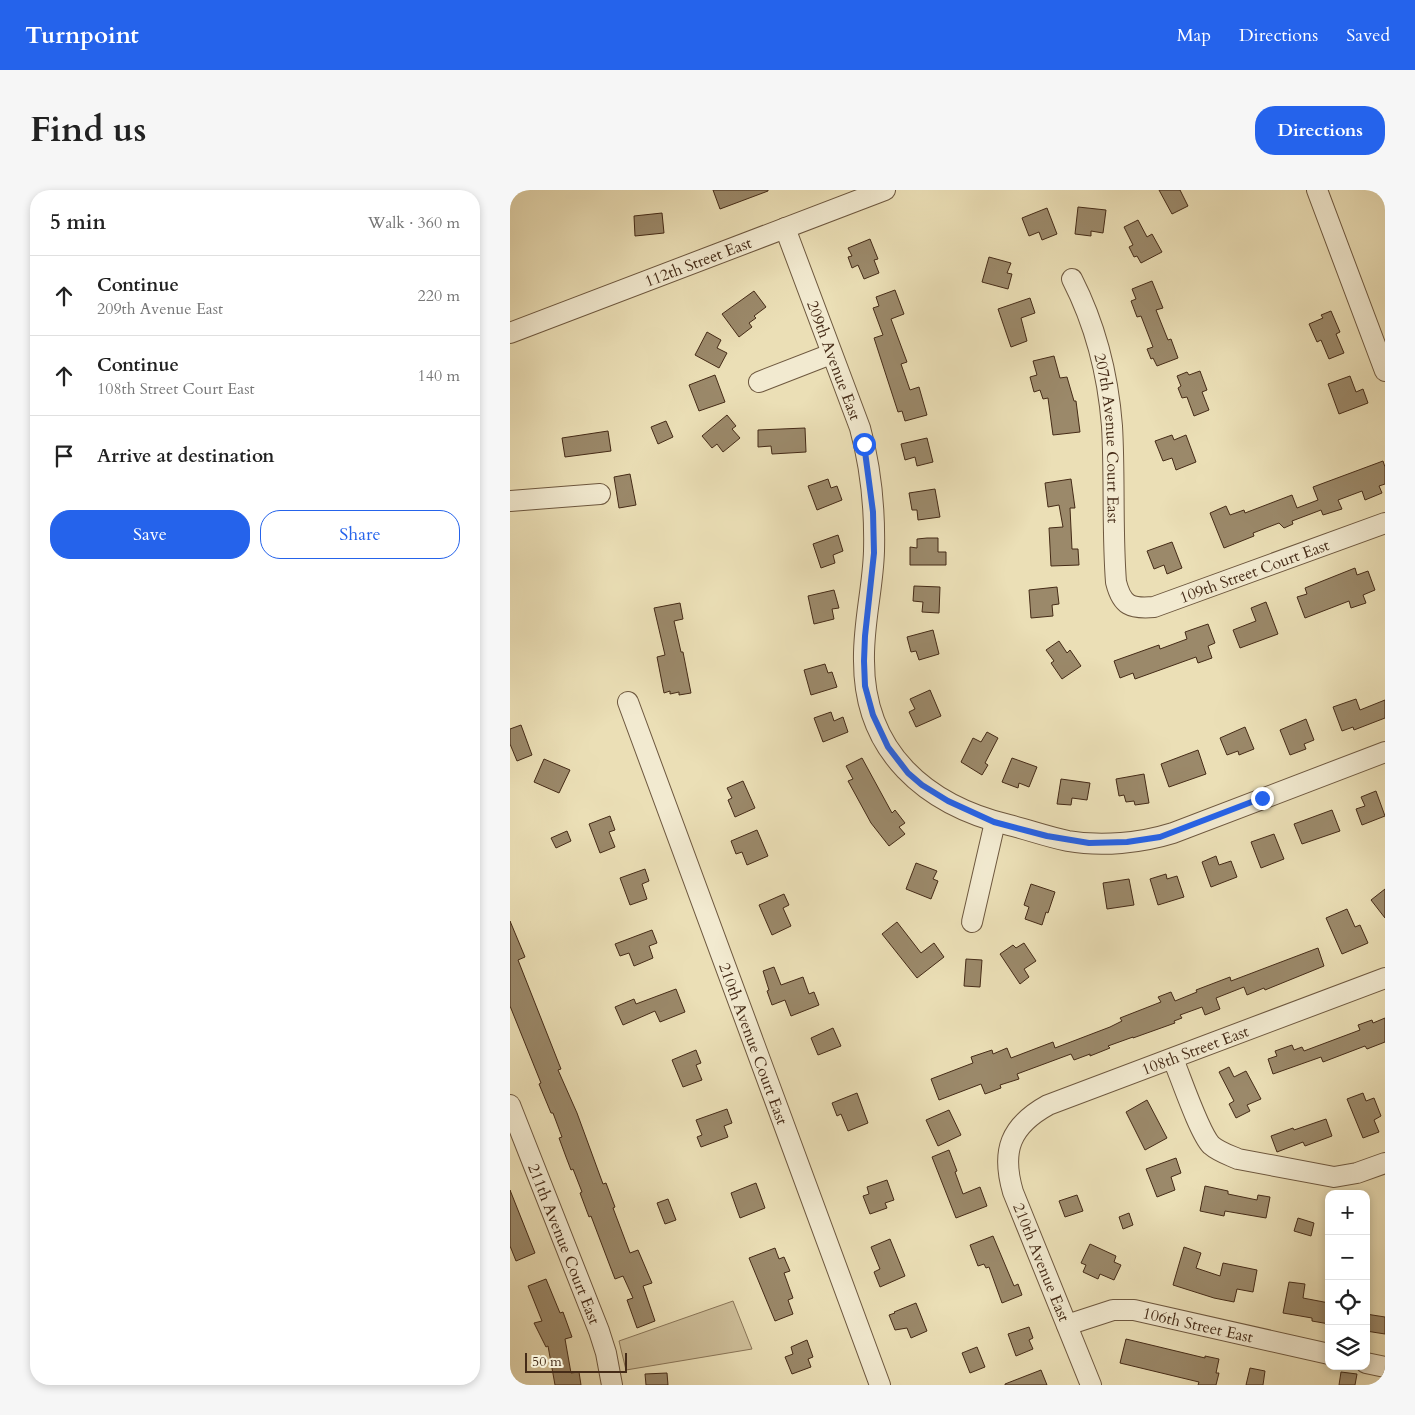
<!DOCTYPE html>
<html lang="en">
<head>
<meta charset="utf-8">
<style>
	body { margin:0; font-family:Cardo,serif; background:#f6f6f6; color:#222 }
	.controls { position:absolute; right:15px; bottom:15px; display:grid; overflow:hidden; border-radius:10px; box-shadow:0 2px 8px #0003 }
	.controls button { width:45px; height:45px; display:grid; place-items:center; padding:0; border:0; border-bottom:1px solid #e0e0e0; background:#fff; color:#222; font:25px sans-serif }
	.scale { position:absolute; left:15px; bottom:12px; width:102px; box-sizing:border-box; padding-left:5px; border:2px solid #452b17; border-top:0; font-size:14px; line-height:18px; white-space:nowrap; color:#452b17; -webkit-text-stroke:4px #f2ead0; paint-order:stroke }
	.stop { position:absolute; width:15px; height:15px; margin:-11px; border:4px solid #2563eb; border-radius:50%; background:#fff }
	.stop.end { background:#2563eb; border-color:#fff; box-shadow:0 1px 5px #0008 }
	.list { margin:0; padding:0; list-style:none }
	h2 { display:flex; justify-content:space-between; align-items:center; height:65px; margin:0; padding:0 20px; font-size:21px }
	h2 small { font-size:16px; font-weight:400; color:#767676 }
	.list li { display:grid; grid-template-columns:32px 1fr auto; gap:15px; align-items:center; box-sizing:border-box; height:80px; padding:0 20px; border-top:1px solid #e0e0e0 }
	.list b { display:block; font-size:19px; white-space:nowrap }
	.list p { margin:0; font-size:16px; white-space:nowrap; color:#767676 }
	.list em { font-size:16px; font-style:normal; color:#767676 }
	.actions { display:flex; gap:10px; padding:15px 20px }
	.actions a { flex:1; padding:11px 0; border:1px solid #2563eb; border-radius:20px; text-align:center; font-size:18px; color:#2563eb }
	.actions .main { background:#2563eb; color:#fff }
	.icon { flex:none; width:28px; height:28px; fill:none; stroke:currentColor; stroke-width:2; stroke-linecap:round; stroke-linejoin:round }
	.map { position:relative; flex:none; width:875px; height:1195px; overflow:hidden; border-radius:20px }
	header { display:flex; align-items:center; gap:30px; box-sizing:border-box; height:70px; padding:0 25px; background:#2563eb; color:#fff }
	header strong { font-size:24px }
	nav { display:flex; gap:28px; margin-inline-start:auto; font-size:18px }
	.intro { display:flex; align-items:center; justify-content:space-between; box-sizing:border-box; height:120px; padding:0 30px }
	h1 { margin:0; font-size:35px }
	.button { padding:12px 22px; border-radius:20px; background:#2563eb; color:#fff; font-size:18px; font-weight:700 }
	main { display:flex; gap:30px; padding:0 30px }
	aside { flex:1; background:#fff; border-radius:20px; box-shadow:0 2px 8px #0003 }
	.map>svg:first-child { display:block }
</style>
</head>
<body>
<header>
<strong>Turnpoint</strong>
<nav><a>Map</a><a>Directions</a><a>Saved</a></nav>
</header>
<div class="intro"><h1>Find us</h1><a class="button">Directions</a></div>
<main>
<aside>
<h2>5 min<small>Walk · 360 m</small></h2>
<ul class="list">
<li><svg class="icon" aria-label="ahead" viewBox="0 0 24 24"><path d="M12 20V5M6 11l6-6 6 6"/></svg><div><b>Continue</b><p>209th Avenue East</p></div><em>220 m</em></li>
<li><svg class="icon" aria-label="ahead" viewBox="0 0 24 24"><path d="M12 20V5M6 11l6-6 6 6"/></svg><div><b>Continue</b><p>108th Street Court East</p></div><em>140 m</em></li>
<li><svg class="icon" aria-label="arrive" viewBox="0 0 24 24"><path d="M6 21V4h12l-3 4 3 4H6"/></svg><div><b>Arrive at destination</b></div></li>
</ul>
<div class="actions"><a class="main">Save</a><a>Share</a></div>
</aside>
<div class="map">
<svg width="875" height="1195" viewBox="0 0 875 1195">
	<rect width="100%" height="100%" fill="#ebdfb6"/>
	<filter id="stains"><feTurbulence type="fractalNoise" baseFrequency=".004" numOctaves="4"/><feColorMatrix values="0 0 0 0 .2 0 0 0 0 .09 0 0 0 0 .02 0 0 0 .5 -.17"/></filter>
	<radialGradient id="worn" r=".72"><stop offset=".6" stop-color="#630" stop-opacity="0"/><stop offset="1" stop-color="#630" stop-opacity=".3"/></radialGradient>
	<polygon fill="#cfc09b" stroke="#8a7659" points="223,1111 242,1159 116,1180 109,1151"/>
	<g fill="#9b896a" stroke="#452b17">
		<polygon points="203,0 258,0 258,1 210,19"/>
		<polygon points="649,0 670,0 678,16 662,24"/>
		<polygon points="568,17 596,20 593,43 581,41 581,46 565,44"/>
		<polygon points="537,18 547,44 532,50 529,42 519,46 512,28"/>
		<polygon points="152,23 154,43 125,46 124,26"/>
		<polygon points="628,30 637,47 642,44 652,62 631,73 627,66 624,67 619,57 623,55 614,37"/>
		<polygon points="360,49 368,69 364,70 369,83 354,89 348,75 342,78 338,67 342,66 338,58"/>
		<polygon points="479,67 501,73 497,83 502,84 498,99 472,92"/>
		<polygon points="642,91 653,118 646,120 658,150 661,149 668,168 647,176 643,168 641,169 637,159 643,157 631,126 627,127 621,111 626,109 622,99"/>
		<polygon points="385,100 394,124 381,129 397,172 391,174 400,200 409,197 417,225 395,231 392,221 388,222 364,148 373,145 363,118 369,116 366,107"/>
		<polygon points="244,101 256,117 244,126 246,128 239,133 242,137 229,147 212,124"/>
		<polygon points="520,108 525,123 511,128 517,151 501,157 488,119"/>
		<polygon points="821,121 830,142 826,144 834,163 819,169 811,150 807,152 799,134 813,128 811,125"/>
		<polygon points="197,142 211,150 207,158 217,163 209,178 185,165"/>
		<polygon points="544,166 550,188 557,187 564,211 566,211 570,242 543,245 538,208 533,209 530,200 524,202 520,187 527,185 523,171"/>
		<polygon points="690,181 697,200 692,202 699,220 684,226 677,207 672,208 668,198 671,196 667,186 677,182 679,185"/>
		<polygon points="205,185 215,212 189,221 179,195"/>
		<polygon points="840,186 846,202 853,199 858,213 829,224 818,194"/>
		<polygon points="217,225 226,236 222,239 230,248 213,262 207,254 202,258 192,246"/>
		<polygon points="156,231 163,247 148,254 141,237"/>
		<polygon points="295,238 296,262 262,264 261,256 248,257 248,240"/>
		<polygon points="98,241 101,261 55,267 52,248"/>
		<polygon points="662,245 664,250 676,245 686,272 666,280 662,268 653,271 645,251"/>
		<polygon points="417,248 423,272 407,276 405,267 395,270 391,254"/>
		<polygon points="873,271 875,277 875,294 869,296 872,303 855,310 852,301 828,310 832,319 813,325 811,320 782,331 783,334 774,338 769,333 743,343 744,346 714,358 700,323 716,316 720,325 734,320 735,323 782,305 787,318 808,310 803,297"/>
		<polygon points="120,284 126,315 109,318 104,287"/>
		<polygon points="318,289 321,298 327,296 332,310 307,320 298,296"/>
		<polygon points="561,289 565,318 560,318 562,359 568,359 569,375 541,376 539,338 553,337 549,315 538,317 535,293"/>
		<polygon points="425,299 430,327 408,330 407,320 402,320 399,303"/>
		<polygon points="328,345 333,361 323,365 325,373 311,378 303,354"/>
		<polygon points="417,348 428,348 428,362 436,362 436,375 400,375 400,357 407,358 407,349"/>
		<polygon points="662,352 672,378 657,384 654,375 644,379 637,361"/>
		<polygon points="845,378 847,385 858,381 865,400 853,405 856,413 841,418 839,411 795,428 787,407 797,404 795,398"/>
		<polygon points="404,396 430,397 429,423 412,422 413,412 403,411"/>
		<polygon points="547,397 549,414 542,415 543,426 521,428 519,400"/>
		<polygon points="324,400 329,418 322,419 324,429 304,434 298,406"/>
		<polygon points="756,412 768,444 730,458 723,440 746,431 741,418"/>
		<polygon points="170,413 173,429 164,431 171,462 173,462 181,503 169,505 169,502 160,504 160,501 154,503 147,467 155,465 144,418"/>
		<polygon points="698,434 705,453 698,456 702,468 688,473 686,467 625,489 623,483 610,488 604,471 649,455 650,459 677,449 675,442"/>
		<polygon points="423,440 429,464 409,470 406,461 401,462 397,447"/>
		<polygon points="549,451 557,463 560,460 571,476 552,489 541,473 544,471 536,460"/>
		<polygon points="315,474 318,483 322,482 327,497 301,505 294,480"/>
		<polygon points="420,500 431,526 406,537 399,522 405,519 400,509"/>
		<polygon points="846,509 850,520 875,510 875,528 844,540 843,537 832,541 823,517"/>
		<polygon points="321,522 324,531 333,527 338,542 313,552 304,528"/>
		<polygon points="796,529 804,550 794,554 796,559 780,565 770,540"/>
		<polygon points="11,535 22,565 7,571 0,554 0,539"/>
		<polygon points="735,537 744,559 729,565 728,561 717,565 710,548"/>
		<polygon points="477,542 488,548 475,573 478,575 472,585 451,572 463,548 471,552"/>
		<polygon points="688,560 696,584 659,597 651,574"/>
		<polygon points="352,568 382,623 385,620 395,633 389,637 395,644 379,656 361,633 338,591 343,589 336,576"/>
		<polygon points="502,568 527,577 519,597 509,593 508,598 492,592"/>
		<polygon points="34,569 60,580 49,603 24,592"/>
		<polygon points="634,584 639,613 625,615 624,611 616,612 614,605 609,606 606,589"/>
		<polygon points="551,589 580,593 577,610 562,608 561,615 547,614"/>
		<polygon points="233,591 245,618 225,627 218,610 222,608 217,598"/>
		<polygon points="866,601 875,626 852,635 846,619 855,616 851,607"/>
		<polygon points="822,620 830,641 792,654 784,634"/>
		<polygon points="100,626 105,640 99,642 105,657 90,663 79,634"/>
		<polygon points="247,640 258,666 237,675 232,662 226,664 221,651"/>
		<polygon points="57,641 61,651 46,658 41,648"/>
		<polygon points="764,644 774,669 751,678 741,652"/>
		<polygon points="706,666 709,675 721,671 727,687 701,697 692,672"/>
		<polygon points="406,673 427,681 423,689 428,691 421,709 396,699"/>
		<polygon points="135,679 139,691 132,694 137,709 120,715 110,688"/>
		<polygon points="656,684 657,689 667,686 674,707 648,715 640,689"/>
		<polygon points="619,689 624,715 597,719 593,693"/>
		<polygon points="521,694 545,702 538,723 536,722 532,735 515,729 519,717 514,715"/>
		<polygon points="875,699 875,728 861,710"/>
		<polygon points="274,704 279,715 273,718 281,736 262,745 249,715"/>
		<polygon points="837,719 845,737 850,735 858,753 832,764 816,728"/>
		<polygon points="0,731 15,767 8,770 51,879 48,880 67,923 93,994 96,993 105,1017 103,1018 120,1063 128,1060 142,1093 133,1096 145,1131 127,1138 117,1110 123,1108 113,1086 105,1089 100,1076 81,1026 79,1027 70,1003 72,1002 63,979 61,980 56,967 49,948 52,947 43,923 41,923 29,894 31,893 0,816"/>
		<polygon points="387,732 411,763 424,753 434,767 407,788 372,744"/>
		<polygon points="142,740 147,753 139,756 143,768 124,776 119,763 110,766 105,754"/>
		<polygon points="514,753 526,771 514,779 519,787 510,794 490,764 503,755 506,758"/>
		<polygon points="808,758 814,776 755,800 754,798 737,805 734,797 706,808 710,819 695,825 692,817 670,825 672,828 664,831 665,833 623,848 623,847 598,856 600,858 580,866 580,864 564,870 561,864 507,884 509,889 490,895 491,898 475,904 471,894 429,910 421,889 463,873 461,867 482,860 483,864 497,858 501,868 543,852 545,858 600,837 612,831 610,828 651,812 648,807 661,802 665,811 687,802 686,800 720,787 721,791"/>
		<polygon points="456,769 472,770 470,797 454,796"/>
		<polygon points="264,777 271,795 293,787 299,804 304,802 309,815 281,826 275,810 262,815 257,801 259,800 253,781"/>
		<polygon points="166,799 175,822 150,832 145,821 113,835 105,817 124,809 126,814"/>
		<polygon points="875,828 875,852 857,859 855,856 813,872 811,867 763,884 758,869 767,866 765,861 782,855 784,860 792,857 794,861 850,840 848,835 862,830 863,833"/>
		<polygon points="323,838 331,856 308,865 301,848"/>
		<polygon points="186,860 191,873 186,875 192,890 173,897 162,870"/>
		<polygon points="719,877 724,887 736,881 751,909 737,915 740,921 726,928 719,914 724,911 709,882"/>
		<polygon points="347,903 358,933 338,941 331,924 327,926 322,913"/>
		<polygon points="853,903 856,911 864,908 871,926 864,930 869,942 853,948 837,909"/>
		<polygon points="637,910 657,948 635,960 616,922"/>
		<polygon points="217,919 222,933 214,936 218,947 191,957 187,947 192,945 186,930"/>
		<polygon points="439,920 451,945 428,956 416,930"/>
		<polygon points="816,929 822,946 795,956 793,952 767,962 761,946 783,938 784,940"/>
		<polygon points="439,960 447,981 445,982 453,1004 470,997 477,1016 446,1028 422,967"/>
		<polygon points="666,968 671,983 661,987 665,1000 647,1007 636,979"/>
		<polygon points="377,990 384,1010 375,1013 377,1018 360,1024 353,1006 359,1004 357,997"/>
		<polygon points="246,993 255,1018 230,1028 221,1003"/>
		<polygon points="695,996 718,1001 718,1004 747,1010 748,1005 760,1007 756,1028 715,1021 714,1026 690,1021"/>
		<polygon points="0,1000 25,1063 6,1071 0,1056"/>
		<polygon points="567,1005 573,1021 555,1027 549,1011"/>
		<polygon points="158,1009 166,1030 155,1034 147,1013"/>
		<polygon points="619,1023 623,1035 613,1039 609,1027"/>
		<polygon points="788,1028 804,1033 801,1046 784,1041"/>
		<polygon points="483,1046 504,1096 508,1094 512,1105 492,1113 479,1077 476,1078 474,1074 468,1076 460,1055"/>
		<polygon points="380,1049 395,1086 370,1097 364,1082 370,1079 361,1057"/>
		<polygon points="580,1054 606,1066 604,1072 611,1075 604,1090 590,1084 588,1089 573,1082 576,1075 571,1073"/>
		<polygon points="674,1057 691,1063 686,1078 710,1086 713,1073 747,1080 743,1102 727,1099 724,1112 704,1108 663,1095"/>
		<polygon points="265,1058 269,1069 274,1067 280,1081 274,1083 283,1108 278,1110 283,1124 265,1131 239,1068"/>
		<polygon points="36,1089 50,1123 53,1122 62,1147 55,1149 61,1183 69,1182 71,1195 45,1195 38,1156 36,1157 24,1133 32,1131 18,1096"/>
		<polygon points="779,1092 795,1094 793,1108 819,1113 819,1134 802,1131 802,1128 773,1123"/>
		<polygon points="406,1113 417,1141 401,1148 397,1138 385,1140 379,1125 385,1123 384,1122"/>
		<polygon points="856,1124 875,1127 875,1144 856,1141"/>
		<polygon points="519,1137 523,1148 519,1150 523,1159 506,1166 498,1144"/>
		<polygon points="616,1149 695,1168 695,1166 709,1169 706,1183 709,1183 706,1195 688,1195 689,1192 610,1173"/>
		<polygon points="297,1150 303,1167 298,1169 301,1177 282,1184 275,1167 283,1164 281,1157"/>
		<polygon points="467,1157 475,1177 460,1183 452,1163"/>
		<polygon points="740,1178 755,1181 753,1195 736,1195"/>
		<polygon points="531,1180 537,1195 495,1195 495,1194"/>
		<polygon points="831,1182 847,1184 845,1195 829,1195"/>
		<polygon points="157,1183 158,1195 136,1195 135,1184"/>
	</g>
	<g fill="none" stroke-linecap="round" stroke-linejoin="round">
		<g stroke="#6e583f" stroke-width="22">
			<g id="minor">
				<polyline points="807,0 875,181"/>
				<path id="s1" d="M275,38L350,238C361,278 365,320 364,361C363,398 353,434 354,471C354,562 416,615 499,635C519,640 538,647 558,651C592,657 631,653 663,643L875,562"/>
				<path id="s2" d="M562,89C585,134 598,185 602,236C605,288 602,340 606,392C612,416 621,419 644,417L875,333"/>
				<path id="s3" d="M0,143L375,0"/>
				<polyline points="249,192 321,164"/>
				<polyline points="0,311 90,304"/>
				<path id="s4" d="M118,512L370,1195"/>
				<polyline points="462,732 485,632"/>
				<path d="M663,869C671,888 689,942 701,955C709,962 719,965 728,969L824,987L847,983L875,973"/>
				<path id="s5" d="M0,915L89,1141L96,1163L102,1195"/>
				<path id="s6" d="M557,1135L603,1120H624L819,1164"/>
				<polyline points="856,1173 875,1177"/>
				<path id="s7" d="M581,1195L503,1002C491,961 500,936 538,915L875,788"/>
			</g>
		</g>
		<use href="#minor" stroke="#f2ead0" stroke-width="20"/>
	</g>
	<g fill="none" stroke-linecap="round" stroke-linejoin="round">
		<polyline stroke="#2563eb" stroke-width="6" points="354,254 363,322 364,363 355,446 354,471 355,496 363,525 378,557 398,583 412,595 438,611 484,632 537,646 579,653 617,652 650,647 752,608"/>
	</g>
	<g text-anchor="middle" stroke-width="4" stroke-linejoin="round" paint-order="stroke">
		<g font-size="16" fill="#452b17" stroke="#f2ead0">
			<text dy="6" stroke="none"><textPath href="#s3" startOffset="201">112th Street East</textPath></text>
			<text dy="6" stroke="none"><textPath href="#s1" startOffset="141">209th Avenue East</textPath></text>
			<text dy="6" stroke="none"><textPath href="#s2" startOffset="165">207th Avenue Court East</textPath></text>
			<text dy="6" stroke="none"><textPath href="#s2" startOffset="468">109th Street Court East</textPath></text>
			<text dy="6" stroke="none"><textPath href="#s4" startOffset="364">210th Avenue Court East</textPath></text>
			<text dy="6" stroke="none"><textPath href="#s7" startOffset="469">108th Street East</textPath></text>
			<text dy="6" stroke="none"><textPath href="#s5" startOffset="149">211th Avenue Court East</textPath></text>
			<text transform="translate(532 1072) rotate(68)" y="6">210th Avenue East</text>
			<text dy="6" stroke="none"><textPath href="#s6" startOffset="135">106th Street East</textPath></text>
		</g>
	</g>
	<rect width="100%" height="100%" filter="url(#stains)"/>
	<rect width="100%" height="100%" fill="url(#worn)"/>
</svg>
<div class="controls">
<button>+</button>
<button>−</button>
<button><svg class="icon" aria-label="locate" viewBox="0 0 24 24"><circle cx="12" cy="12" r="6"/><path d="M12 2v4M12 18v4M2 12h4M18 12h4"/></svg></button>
<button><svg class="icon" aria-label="layers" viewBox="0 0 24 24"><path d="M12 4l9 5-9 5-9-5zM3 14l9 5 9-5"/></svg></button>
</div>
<div class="scale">50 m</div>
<div class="stop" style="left:354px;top:254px"></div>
<div class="stop end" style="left:752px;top:608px"></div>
</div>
</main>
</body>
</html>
